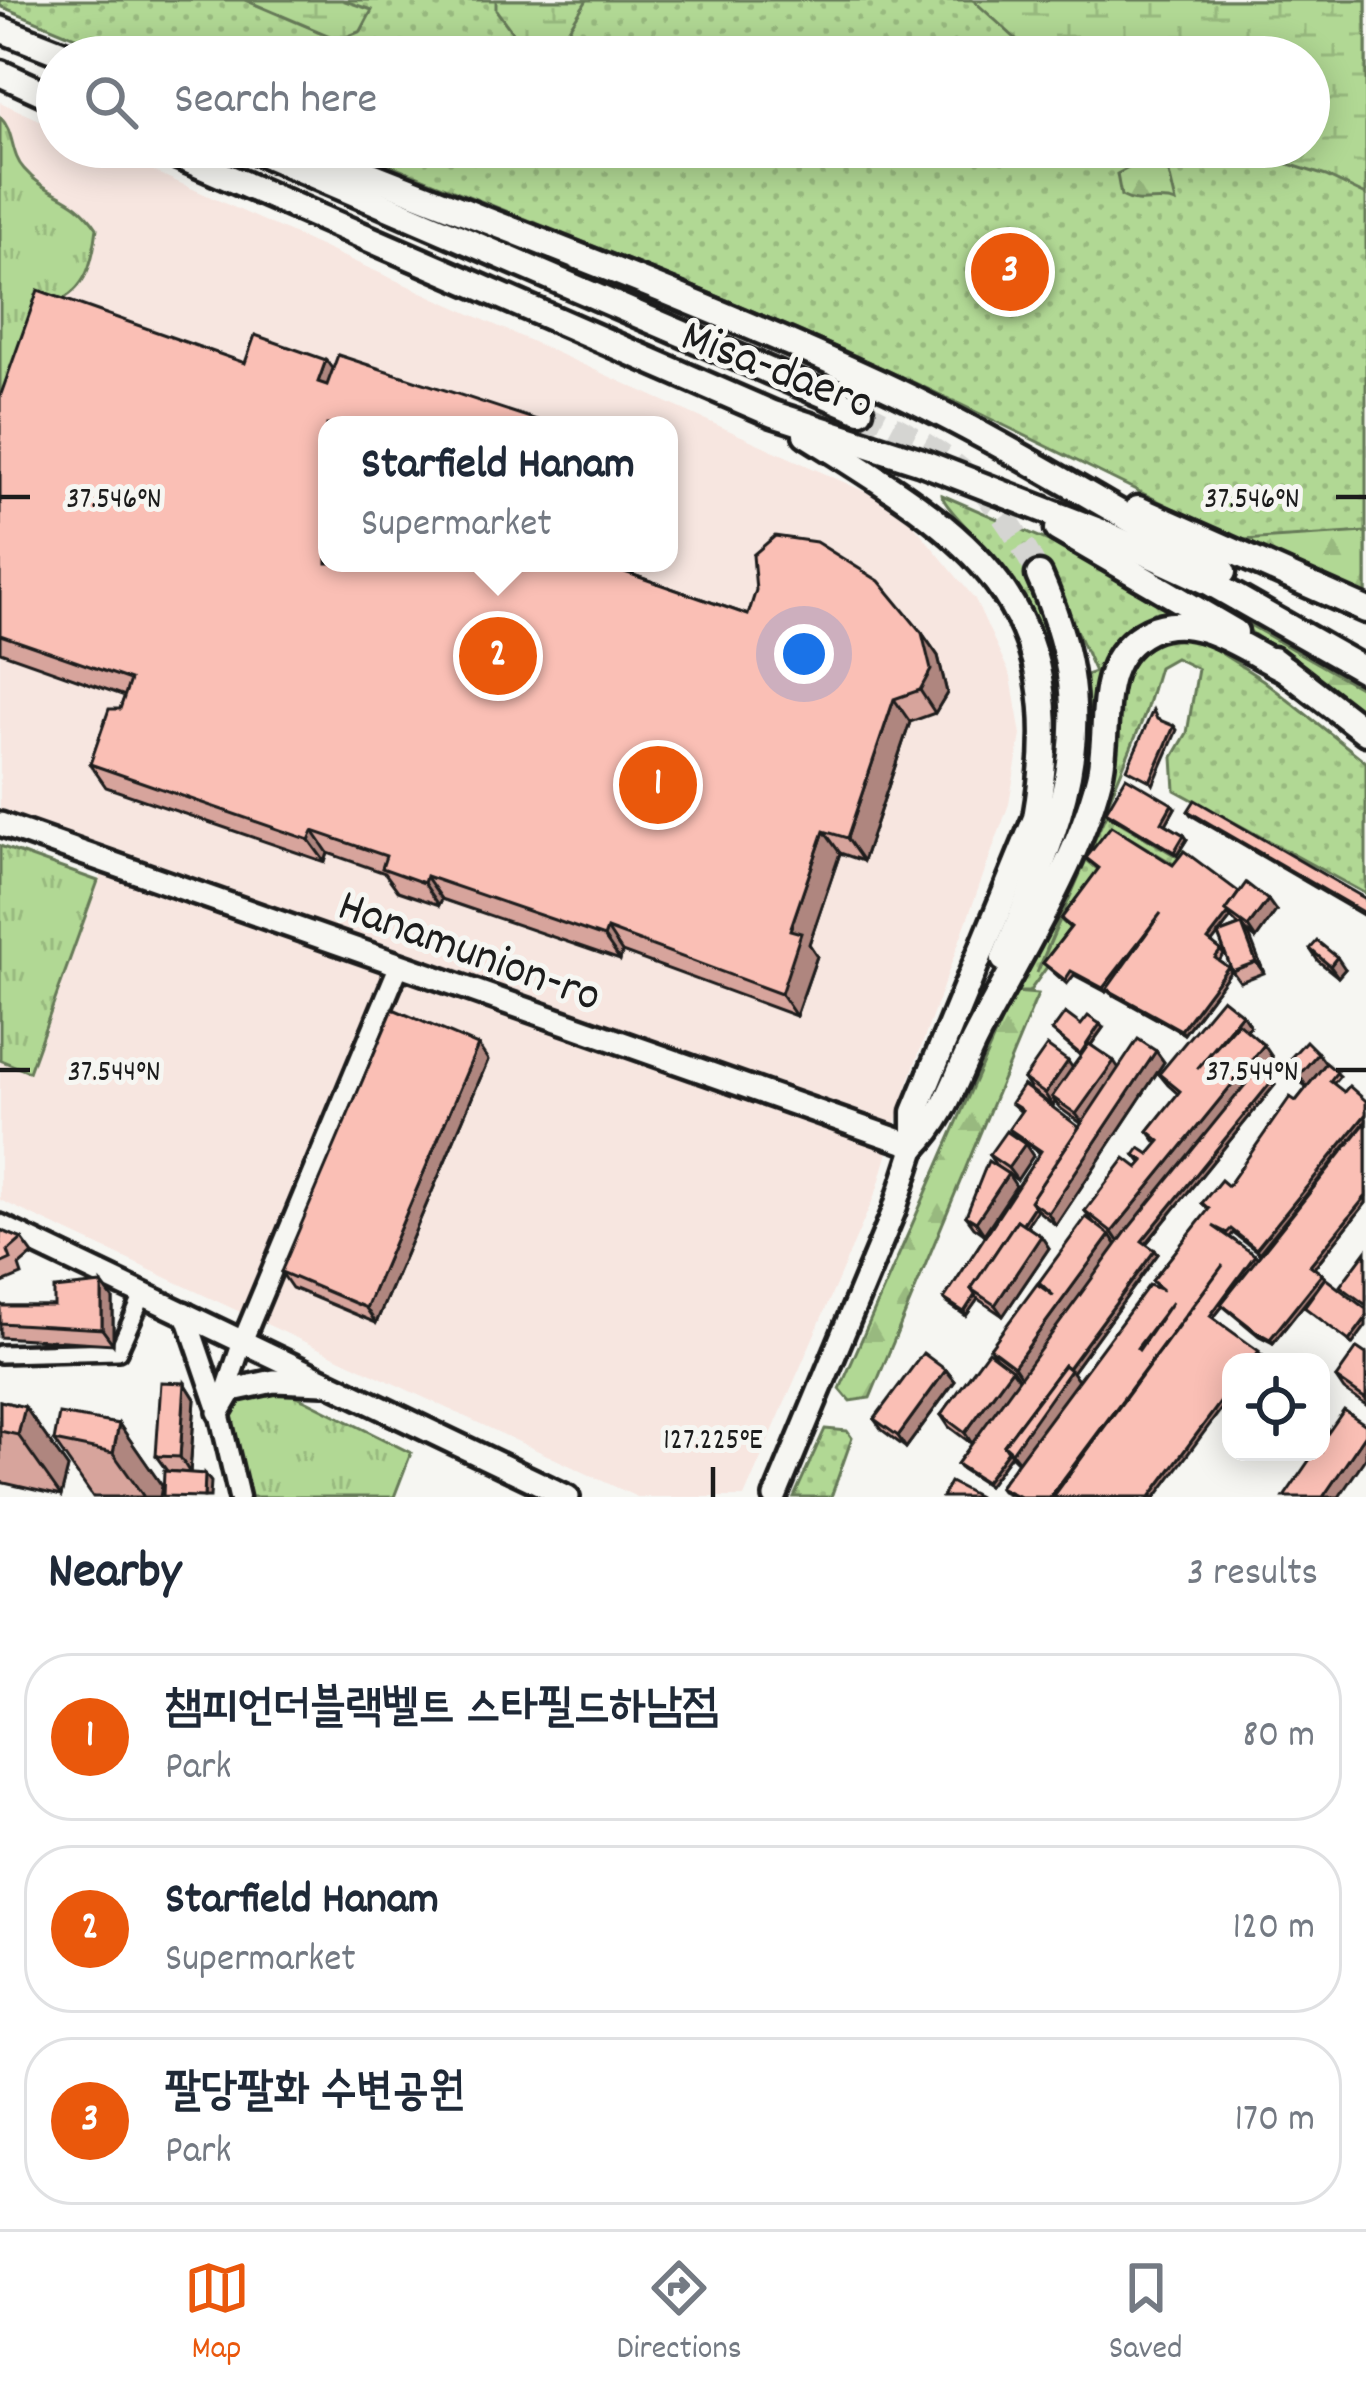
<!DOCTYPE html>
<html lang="en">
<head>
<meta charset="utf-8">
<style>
	body { margin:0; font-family:Dekko,"Poor Story",sans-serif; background:#f6f6f7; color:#1f2937 }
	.controls { position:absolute; right:36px; bottom:36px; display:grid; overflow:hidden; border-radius:24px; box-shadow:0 6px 30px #0003 }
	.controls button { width:108px; height:108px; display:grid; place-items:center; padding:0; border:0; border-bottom:3px solid #e0e1e3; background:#fff; color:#1f2937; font:60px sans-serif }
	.you { position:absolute; left:804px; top:654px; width:42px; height:42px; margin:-30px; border:9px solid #fff; border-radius:50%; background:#1a73e8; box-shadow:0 0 0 18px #1a73e833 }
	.badge { display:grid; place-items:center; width:78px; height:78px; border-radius:50%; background:#ea580c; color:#fff; font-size:39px; font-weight:700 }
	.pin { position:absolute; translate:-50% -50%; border:6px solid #fff; box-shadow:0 3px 12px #0006 }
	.popup { position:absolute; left:318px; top:416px; width:360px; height:156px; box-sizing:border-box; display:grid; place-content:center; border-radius:24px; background:#fff; filter:drop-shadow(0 3px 9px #0005); font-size:39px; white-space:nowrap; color:#747a83 }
	.popup b { font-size:45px; color:#1f2937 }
	.popup::after { content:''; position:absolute; left:50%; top:100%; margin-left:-24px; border:24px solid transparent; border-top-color:#fff }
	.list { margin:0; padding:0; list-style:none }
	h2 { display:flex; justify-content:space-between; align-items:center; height:156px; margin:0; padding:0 48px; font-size:51px }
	h2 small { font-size:39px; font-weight:400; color:#747a83 }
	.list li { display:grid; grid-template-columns:78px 1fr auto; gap:36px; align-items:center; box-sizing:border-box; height:168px; margin:0 24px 24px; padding:0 24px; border:3px solid #e0e1e3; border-radius:48px }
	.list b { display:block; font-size:45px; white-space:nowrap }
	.list p { margin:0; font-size:39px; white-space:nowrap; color:#747a83 }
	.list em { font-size:39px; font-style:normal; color:#747a83 }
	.icon { flex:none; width:66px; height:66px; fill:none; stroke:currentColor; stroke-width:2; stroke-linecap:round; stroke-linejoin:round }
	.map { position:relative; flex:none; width:1366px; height:1497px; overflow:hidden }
	.search { position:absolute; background:#fff; box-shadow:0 6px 30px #0003; left:36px; right:36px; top:36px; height:132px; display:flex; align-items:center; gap:30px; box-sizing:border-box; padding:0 42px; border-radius:66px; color:#747a83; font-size:45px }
	.sheet { height:732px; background:#fff }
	nav { display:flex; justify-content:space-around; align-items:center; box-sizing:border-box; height:168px; border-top:3px solid #e0e1e3; background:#fff; font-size:33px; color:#747a83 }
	nav a { display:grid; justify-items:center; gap:6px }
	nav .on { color:#ea580c }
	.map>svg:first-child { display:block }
</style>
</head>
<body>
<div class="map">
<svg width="1366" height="1497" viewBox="0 0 1366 1497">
	<defs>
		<pattern id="grass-dots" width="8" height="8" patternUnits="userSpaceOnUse" patternTransform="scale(3)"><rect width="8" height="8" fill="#b1d894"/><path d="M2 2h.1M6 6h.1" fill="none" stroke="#98b97f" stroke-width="1.8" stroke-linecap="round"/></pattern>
		<pattern id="forest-firs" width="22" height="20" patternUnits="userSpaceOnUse" patternTransform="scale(3)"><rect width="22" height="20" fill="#b1d894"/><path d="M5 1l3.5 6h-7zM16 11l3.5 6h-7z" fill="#98b97f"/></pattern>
		<pattern id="wetland-marsh" width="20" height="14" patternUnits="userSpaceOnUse" patternTransform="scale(3)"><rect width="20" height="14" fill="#b1d894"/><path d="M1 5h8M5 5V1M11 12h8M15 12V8" fill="none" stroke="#98b97f"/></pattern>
		<pattern id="park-tufts" width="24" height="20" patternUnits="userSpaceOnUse" patternTransform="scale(3)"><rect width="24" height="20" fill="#b1d894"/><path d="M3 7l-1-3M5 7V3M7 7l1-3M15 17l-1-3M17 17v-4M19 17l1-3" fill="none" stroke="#98b97f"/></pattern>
	</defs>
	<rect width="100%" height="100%" fill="#f6f6f2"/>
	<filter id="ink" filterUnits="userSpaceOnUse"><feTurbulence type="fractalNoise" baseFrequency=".00833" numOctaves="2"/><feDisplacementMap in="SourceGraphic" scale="24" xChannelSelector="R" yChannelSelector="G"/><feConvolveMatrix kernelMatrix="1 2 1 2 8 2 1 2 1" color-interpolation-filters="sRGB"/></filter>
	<g filter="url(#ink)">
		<path fill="#f7e6e0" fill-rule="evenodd" d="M0,102L57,128V147H100L899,507L975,599L1011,677L1021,735L1009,804L907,1086L877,1190L744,1497H637L0,1200V1060L30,1072L110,850L0,810ZM327,425H669V563H327Z"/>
		<g fill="url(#grass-dots)" stroke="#667a58" stroke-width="3">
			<path d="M0,0H1366V597C1199,526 1040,439 874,364C701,285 522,219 346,147H1309V57H123L0,6Z"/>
			<path d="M942,495L1065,548L1183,609L1134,627L1069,827L1077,678L1095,672L1049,570C1050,631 1064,690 1060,752C1058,686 1043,626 1006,572C994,553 942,506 942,495Z"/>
			<polygon points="1188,632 1263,680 1366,762 1366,894 1175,790 1173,757 1187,733 1198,669 1175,658 1159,667 1145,714 1037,973 1106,814 1176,856 1181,849 1187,853 1177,866 1115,829 1089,862 1101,872 1063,922 1073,931 1029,992 1014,992 1100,797 1116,692 1137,646"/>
			<polygon points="825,1429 847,1431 852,1438 831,1497 794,1497"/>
		</g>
		<g fill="url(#forest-firs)" stroke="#667a58" stroke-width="3">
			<path d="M1142,161L1169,173L1176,203C1156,196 1141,207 1121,196L1117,174Z"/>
			<polygon points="1366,532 1366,600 1228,541"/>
			<polygon points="1220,608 1366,691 1366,713 1232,619"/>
			<polygon points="1014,992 1038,994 870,1398 850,1401 840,1389"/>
		</g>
		<g fill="url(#wetland-marsh)" stroke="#667a58" stroke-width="3">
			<polygon points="245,0 342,0 372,10 361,31 339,40"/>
			<polygon points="496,0 587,0 562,39 523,47 496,10"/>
			<polygon points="973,0 1366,0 1366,195 1326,176 1235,147 1309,147 1309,57 1036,57"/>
		</g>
		<g fill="url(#park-tufts)" stroke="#667a58" stroke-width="3">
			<path d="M0,117C15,132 10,154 24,169C50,199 72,191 97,228C93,261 87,291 54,303L0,426Z"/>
			<polygon points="0,846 98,881 29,1072 0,1060"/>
			<polygon points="261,1378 411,1453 394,1497 250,1497 230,1414 234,1391"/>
		</g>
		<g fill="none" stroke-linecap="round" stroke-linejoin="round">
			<path stroke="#d5d5d2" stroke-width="24" stroke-dasharray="24 12" stroke-linecap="butt" d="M860,410C954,457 989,480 1039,575"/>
			<g stroke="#1c1c1c" stroke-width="24">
				<polyline id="minor" points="0,1354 118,1351 144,1293"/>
			</g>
			<g stroke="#1c1c1c" stroke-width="27">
				<g id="tertiary">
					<polyline points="185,1312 219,1412"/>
					<polyline points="239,1497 219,1412 243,1340 399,966"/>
				</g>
			</g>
			<g stroke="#1c1c1c" stroke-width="30">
				<g id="secondary">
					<polyline points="0,824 915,1146 894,1211 775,1497"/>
					<polyline points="0,1226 568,1497"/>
					<polyline points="219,1412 232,1390 274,1381 324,1383"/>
				</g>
			</g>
			<g stroke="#1c1c1c" stroke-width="33">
				<g id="primary">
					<polyline points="0,29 71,57"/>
					<polyline points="0,73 57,99"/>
					<polyline points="158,147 773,414 919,461 1101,532 1209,582 1366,671"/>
					<polyline points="248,147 860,410"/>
					<path d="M301,147C494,225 692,296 881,384C999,439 1109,509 1223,572"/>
					<path d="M806,434C972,537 1074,600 1036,818L915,1112V1146"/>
					<polyline points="1138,509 1366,610"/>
					<polyline points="1058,529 1235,632"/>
					<polyline points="1273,660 1366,732"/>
					<path d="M1004,959C1061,815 1108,729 1039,575"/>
					<path d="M915,1146C947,1114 956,1075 977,1035C1017,959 1078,862 1099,778C1112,726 1091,660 1149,631C1195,609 1245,650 1285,669"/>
				</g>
			</g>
			<use href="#minor" stroke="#f6f6f2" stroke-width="15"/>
			<use href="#tertiary" stroke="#f6f6f2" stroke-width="18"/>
			<use href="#secondary" stroke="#f6f6f2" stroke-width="21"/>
			<use href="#primary" stroke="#f6f6f2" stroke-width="24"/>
		</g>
		<g fill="#d7a49c" stroke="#1c1c1c" stroke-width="3" fill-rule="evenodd">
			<polygon points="0,397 327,563 618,563 616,569 748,615 922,633 938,656 947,693 935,713 910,722 863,861 840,853 809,944 817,956 796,1016 622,952 620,960 442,899 439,905 398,891 385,873 328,853 325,862 106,787 90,764 120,709 125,696 0,652"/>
			<polygon points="1175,808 1166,824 1184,835 1187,839 1177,855 1109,815 1106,811"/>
			<polygon points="1188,811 1366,899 1366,917 1191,815"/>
			<path d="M1086,858L1173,865L1239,892L1276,911L1256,939L1247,932L1264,973L1240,982L1232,971L1218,935L1211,943L1224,954L1219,961L1231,971L1184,1034L1110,993L1108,990L1106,992L1074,975L1067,984L1043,963L1070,928L1061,919L1099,869ZM1231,918L1239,926L1218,934Z"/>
			<polygon points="1310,949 1345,969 1338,977 1318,961"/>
			<polygon points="1242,1014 1250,1026 1246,1031 1272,1057 1260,1071 1275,1085 1146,1244 1158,1254 1072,1372 1078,1381 1160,1289 1152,1281 1209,1210 1202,1203 1228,1186 1307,1087 1293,1076 1285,1064 1326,1064 1340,1076 1334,1083 1259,1253 1233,1233 1230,1237 1257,1258 1366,1122 1366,1203 1314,1268 1325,1278 1273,1343 1259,1336 1223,1306 1213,1318 1262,1355 1256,1362 1231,1362 1156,1497 1015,1497 1002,1491 999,1487 1018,1462 1011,1455 988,1486 960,1468 957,1464 972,1444 949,1427 941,1415 995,1356 990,1348 1043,1288 1039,1282 1093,1222 1085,1211 1138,1168 1142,1164 1135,1155 1149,1154 1158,1144 1148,1131 1178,1094 1168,1085 1159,1074"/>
			<polygon points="1081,1025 1103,1028 1091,1045 1118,1068 1156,1051 1164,1062 1056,1225 1037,1210 1026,1226 1041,1236 1049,1248 1003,1316 978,1299 966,1316 947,1303 944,1299 1040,1153 1012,1133 1009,1129 1021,1112 1011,1103 1079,1127 1082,1124 1060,1108 1055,1102 1053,1106 1032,1091 1024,1079 1072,1068 1081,1056 1052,1031"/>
			<polygon points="488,1060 376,1323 292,1288 281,1272"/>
			<polygon points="1025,1144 1033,1156 1017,1180 997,1167 989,1155"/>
			<polygon points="1016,1186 984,1234 974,1227 966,1216"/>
			<polygon points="0,1230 22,1239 33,1254 19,1266 22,1275 0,1284"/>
			<polygon points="113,1299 113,1344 0,1337 0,1302 2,1306 54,1306"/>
			<polygon points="1366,1354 1366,1405 1344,1390 1336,1378"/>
			<polygon points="946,1370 955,1381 906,1448 882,1430 874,1419"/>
			<polygon points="185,1383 195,1399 190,1473 167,1471 156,1456"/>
			<polygon points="0,1401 25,1407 68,1468 61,1496 0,1482"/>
			<polygon points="119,1424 162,1486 160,1497 93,1497 54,1441"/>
		</g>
		<g fill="#af867f" stroke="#1c1c1c" stroke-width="3">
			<polygon points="326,360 342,383 334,405 318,382"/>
			<polygon points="922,633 938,656 947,693 935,713 920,690"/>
			<polygon points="894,699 910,722 863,861 847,838"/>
			<polygon points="1174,726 1177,730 1153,785 1150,781"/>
			<polygon points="1172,804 1175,808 1165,826 1162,822"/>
			<polygon points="313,831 328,853 325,862 309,840"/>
			<polygon points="824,831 840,853 809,944 817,956 796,1016 781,994 790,930"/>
			<polygon points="1184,835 1187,839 1177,855 1174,852"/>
			<polygon points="426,876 442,899 439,905 424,883"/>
			<polygon points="1268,900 1276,911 1256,939 1248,927"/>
			<polygon points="1161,913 1164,917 1106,992 1103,988"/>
			<polygon points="1228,914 1231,918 1211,944 1208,940"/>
			<polygon points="1242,925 1250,937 1264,973 1256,962"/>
			<polygon points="607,929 622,952 620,960 604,937"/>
			<polygon points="1337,957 1345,969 1338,977 1330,966"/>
			<polygon points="1228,967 1231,971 1184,1034 1181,1030"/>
			<polygon points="1242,1014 1250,1026 1205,1081 1197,1069"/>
			<polygon points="1100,1024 1103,1028 1082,1057 1080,1054"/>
			<polygon points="478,1045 488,1060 376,1323 366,1308"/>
			<polygon points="1264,1045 1272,1057 1120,1244 1112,1232"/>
			<polygon points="1156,1051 1164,1062 1056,1225 1048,1213"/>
			<polygon points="1318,1053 1326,1064 1307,1087 1299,1075"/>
			<polygon points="1068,1061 1076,1073 1052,1097 1055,1102 1053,1106 1045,1094"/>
			<polygon points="1114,1061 1122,1073 1085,1126 1076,1114"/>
			<polygon points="1272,1081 1275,1085 1145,1245 1142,1241"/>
			<polygon points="1366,1114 1366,1121 1259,1253 1256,1249"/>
			<polygon points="1025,1144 1033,1156 1017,1180 1008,1168"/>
			<polygon points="1008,1174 1016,1186 984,1234 976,1222"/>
			<polygon points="1366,1196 1366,1203 1313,1269 1310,1265"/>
			<polygon points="1034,1206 1037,1210 980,1295"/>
			<polygon points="1110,1235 1118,1247 1022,1378 1014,1366"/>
			<polygon points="1041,1236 1049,1248 1003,1316 995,1305"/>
			<polygon points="1155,1250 1158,1254 1072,1372 1079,1382 1020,1463 1009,1449"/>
			<polygon points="1255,1255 1258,1259 1212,1320 1210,1316"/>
			<polygon points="1223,1265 1056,1497 1050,1497"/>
			<polygon points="1322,1274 1325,1278 1273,1343 1270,1339"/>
			<polygon points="102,1284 113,1299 113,1344 102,1329"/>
			<polygon points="975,1295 978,1299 966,1316 964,1312"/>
			<polygon points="1366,1318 1366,1326 1352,1345 1349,1341"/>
			<polygon points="1012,1369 1020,1380 973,1445 965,1433"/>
			<polygon points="946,1370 955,1381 906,1448 898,1436"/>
			<polygon points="185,1383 195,1399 190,1473 180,1457"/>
			<polygon points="1231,1388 1231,1396 1156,1497 1150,1497"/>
			<polygon points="25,1407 68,1468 61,1496 18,1435"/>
			<polygon points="119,1424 162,1486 160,1497 144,1497 113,1453"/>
			<polygon points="1366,1434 1366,1457 1339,1497 1323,1497"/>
			<polygon points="1008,1451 1011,1455 988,1486 985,1482"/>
			<polygon points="205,1474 211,1482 210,1497 204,1497"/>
		</g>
		<g fill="#fabfb5" stroke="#1c1c1c" stroke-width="3" fill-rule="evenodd">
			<polygon points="38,290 245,363 255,335 326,360 318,382 327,385 338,355 552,425 327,425 327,563 599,563 748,615 756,590 753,555 775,536 816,542 879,581 922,633 931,670 920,690 894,699 847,838 824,831 790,930 801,933 781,994 607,929 604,937 426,876 424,883 382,868 386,856 313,831 309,840 90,764 109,709 120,709 130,680 0,635 0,397"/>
			<polygon points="1153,710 1157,719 1174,726 1150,781 1127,769"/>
			<polygon points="1126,777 1172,804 1162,822 1184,835 1174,852 1106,811"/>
			<polygon points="1195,800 1366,899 1366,914 1188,811"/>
			<polygon points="1111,826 1173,865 1184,851 1239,892 1226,911 1229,913 1208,940 1221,950 1215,958 1228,967 1181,1030 1107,989 1161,913 1103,988 1071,971 1065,980 1043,963 1071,927 1061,919 1099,868 1086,858"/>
			<polygon points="1246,883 1268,900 1248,927 1226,911"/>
			<polygon points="1242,925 1256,962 1232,971 1218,934"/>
			<polygon points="1317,941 1337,957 1330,966 1310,949"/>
			<polygon points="1222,998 1242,1014 1197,1069 1238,1023 1264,1045 1112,1232 1085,1211 1125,1158 1138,1168 1144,1161 1135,1155 1140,1148 1149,1154 1160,1141 1148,1131 1180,1091 1159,1074"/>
			<polygon points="393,1009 478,1045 366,1308 281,1272"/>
			<polygon points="1065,1013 1081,1025 1088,1016 1100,1024 1080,1054 1052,1031"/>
			<polygon points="1138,1039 1156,1051 1048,1213 1030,1201"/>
			<polygon points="1306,1041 1318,1053 1299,1075 1285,1064"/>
			<polygon points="1089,1044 1114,1061 1076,1114 1052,1097"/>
			<polygon points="1047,1046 1068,1061 1045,1094 1024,1079"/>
			<path d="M1326,1063L1337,1072L1330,1081L1344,1092L1349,1086L1366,1101V1114L1256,1249L1231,1229L1227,1233L1213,1226L1255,1255L1210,1316L1259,1351L1251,1362H1231V1388L1150,1497H1053L1223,1265L1050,1497H1020L999,1487L1149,1285L1163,1290L1152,1281L1209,1209L1202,1203L1221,1180L1228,1186L1290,1097L1296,1101ZM1172,1302L1139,1350L1137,1348Z"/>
			<polygon points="1258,1069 1272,1081 1142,1241 1155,1250 1068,1368 1064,1365 1004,1445 1008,1451 985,1482 957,1464 1128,1229"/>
			<polygon points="1023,1085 1079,1127 1030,1201 1034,1206 1022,1224 1017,1220 971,1289 975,1295 964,1312 944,1299 1041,1151 1009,1129 1022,1110 1011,1103"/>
			<polygon points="1366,1122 1366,1196 1310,1265 1322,1274 1270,1339 1257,1332 1221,1304"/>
			<polygon points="1006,1131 1025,1144 1008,1168 989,1155"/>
			<polygon points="988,1161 1008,1174 976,1222 966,1216"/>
			<polygon points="1086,1217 1110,1235 1014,1366 990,1348 1037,1284 1054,1296 1039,1282"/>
			<polygon points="1017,1220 1041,1236 995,1305 971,1289"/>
			<polygon points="0,1230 22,1239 8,1251 11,1259 0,1264"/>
			<polygon points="1366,1251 1366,1305 1340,1286"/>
			<polygon points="1325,1278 1366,1309 1366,1318 1349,1341 1304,1307"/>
			<polygon points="102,1284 102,1329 0,1323 0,1306 54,1306 54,1289"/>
			<polygon points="1357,1348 1366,1354 1366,1399 1336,1378"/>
			<polygon points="988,1351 1012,1369 965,1433 941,1415"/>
			<polygon points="923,1353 946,1370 898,1436 874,1419"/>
			<polygon points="1064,1365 1070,1370 1012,1452 1004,1445"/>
			<polygon points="161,1382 185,1383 180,1457 156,1456"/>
			<polygon points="0,1401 25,1407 18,1435 0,1431"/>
			<polygon points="1344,1410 1366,1425 1366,1434 1323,1497 1284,1497 1315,1452 1321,1452 1321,1443"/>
			<polygon points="59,1414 119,1424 113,1453 54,1441"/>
			<polygon points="164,1471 205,1474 204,1497 163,1496"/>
			<polygon points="950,1482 979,1497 942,1497"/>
		</g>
	</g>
	<path fill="none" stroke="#1c1c1c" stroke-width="4.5" d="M0,497H30M1336,497H1366M0,1070H30M1336,1070H1366M713,1467V1497"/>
	<g text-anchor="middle" stroke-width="10" stroke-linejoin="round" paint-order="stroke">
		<g font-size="48" fill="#1c1c1c" stroke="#f6f6f2">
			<text transform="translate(779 366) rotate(21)" y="17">Misa-daero</text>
			<text transform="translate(471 947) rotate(20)" y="17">Hanamunion-ro</text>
		</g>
	</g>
	<g font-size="30" text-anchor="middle" fill="#1c1c1c" stroke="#f6f6f2" stroke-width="10" stroke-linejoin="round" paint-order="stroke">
		<text x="114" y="507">37.546°N</text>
		<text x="1252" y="507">37.546°N</text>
		<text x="114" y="1080">37.544°N</text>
		<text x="1252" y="1080">37.544°N</text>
		<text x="713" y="1448">127.225°E</text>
	</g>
</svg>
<div class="controls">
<button><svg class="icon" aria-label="locate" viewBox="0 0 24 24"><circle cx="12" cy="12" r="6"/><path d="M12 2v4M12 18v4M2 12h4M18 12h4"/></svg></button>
</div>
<div class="you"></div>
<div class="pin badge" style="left:658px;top:785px">1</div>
<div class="pin badge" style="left:498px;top:656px">2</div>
<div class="popup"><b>Starfield Hanam</b>Supermarket</div>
<div class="pin badge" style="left:1010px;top:272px">3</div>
<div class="search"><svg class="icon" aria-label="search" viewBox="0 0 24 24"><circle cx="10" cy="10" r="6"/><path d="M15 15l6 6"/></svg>Search here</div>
</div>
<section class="sheet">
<h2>Nearby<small>3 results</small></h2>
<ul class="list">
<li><span class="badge">1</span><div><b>챔피언더블랙벨트 스타필드하남점</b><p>Park</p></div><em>80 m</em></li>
<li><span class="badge">2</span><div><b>Starfield Hanam</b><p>Supermarket</p></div><em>120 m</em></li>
<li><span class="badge">3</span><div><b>팔당팔화 수변공원</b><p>Park</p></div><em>170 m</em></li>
</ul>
</section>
<nav>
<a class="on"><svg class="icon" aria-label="map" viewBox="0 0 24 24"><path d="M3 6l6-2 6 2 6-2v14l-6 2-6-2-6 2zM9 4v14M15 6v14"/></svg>Map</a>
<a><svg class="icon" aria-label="directions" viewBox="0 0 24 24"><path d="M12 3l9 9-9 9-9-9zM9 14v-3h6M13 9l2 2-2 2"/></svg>Directions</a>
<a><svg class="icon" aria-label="saved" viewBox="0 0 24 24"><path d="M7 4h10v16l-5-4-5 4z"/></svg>Saved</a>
</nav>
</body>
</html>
